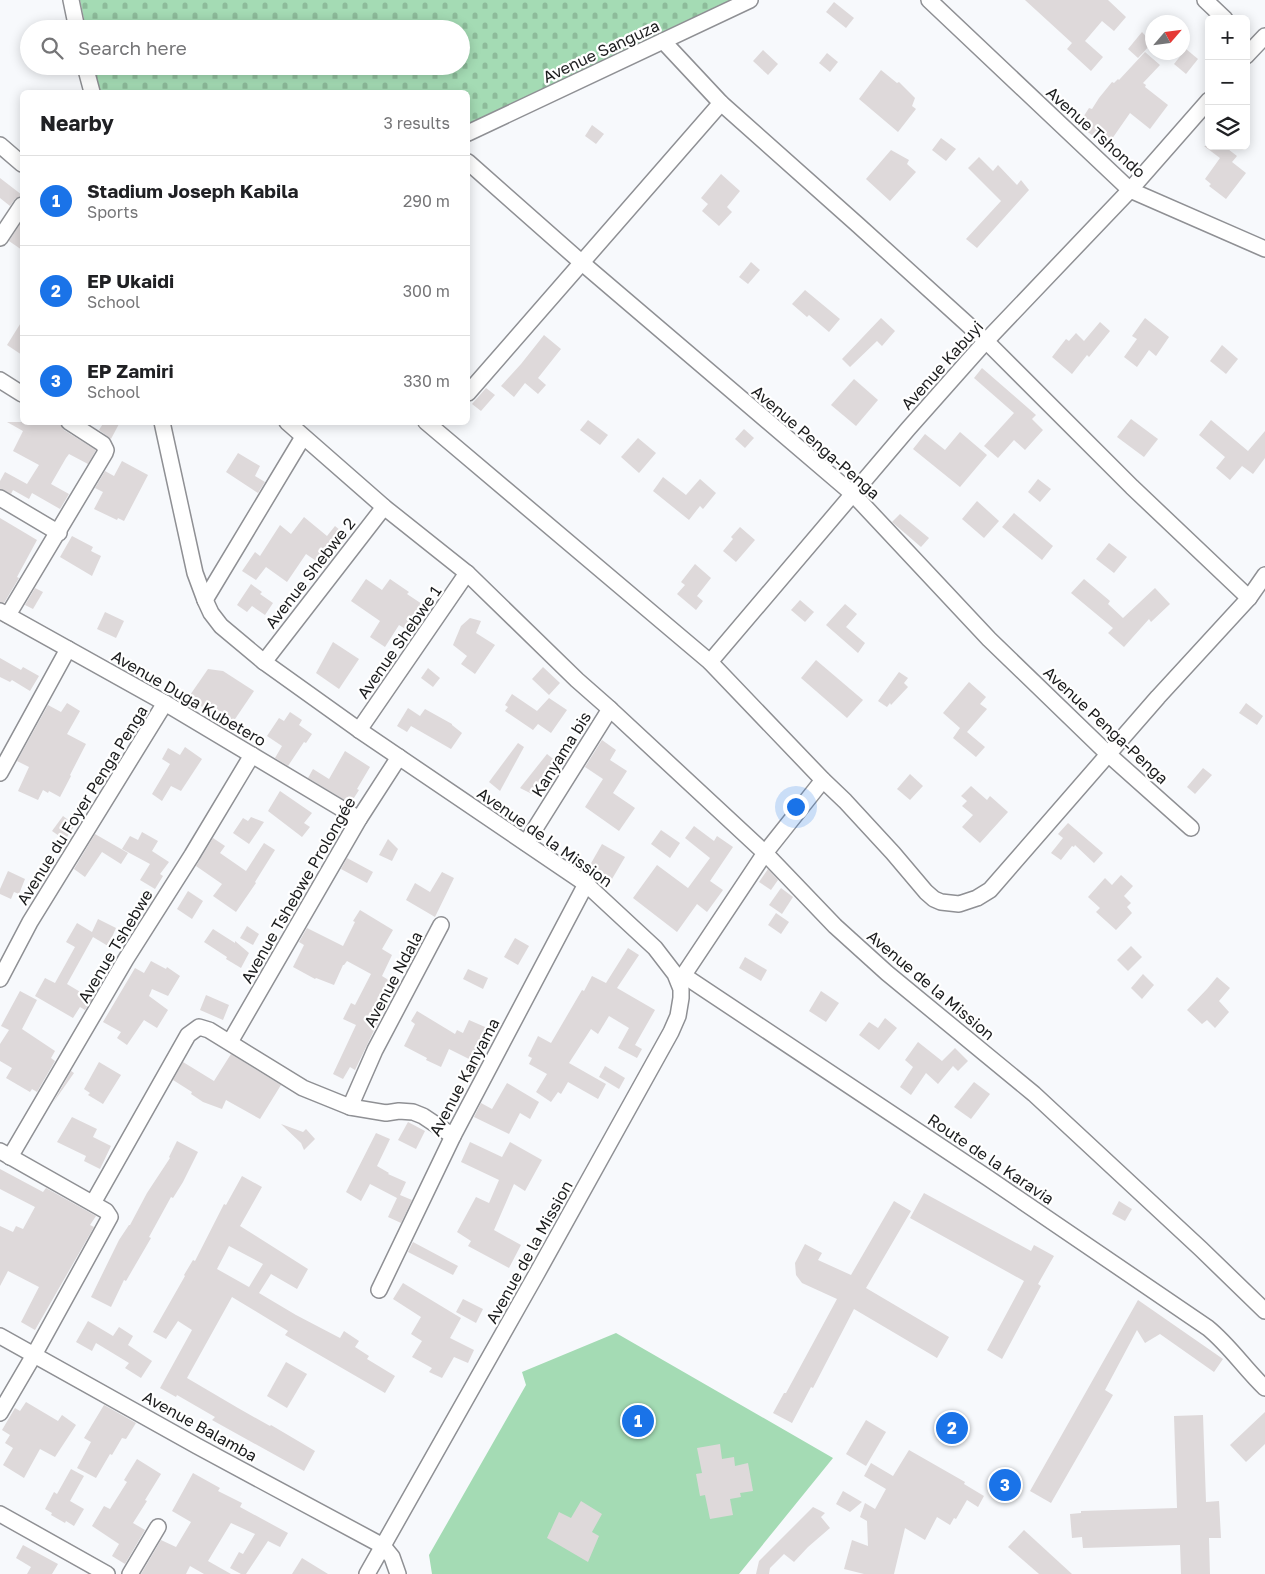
<!DOCTYPE html>
<html lang="en">
<head>
<meta charset="utf-8">
<style>
	body { margin:0; font-family:"Golos Text",sans-serif; background:#f6f6f6; color:#202124 }
	.controls { position:absolute; right:15px; top:15px; display:grid; overflow:hidden; border-radius:8px; box-shadow:0 2px 12px #0003 }
	.controls button { width:45px; height:45px; display:grid; place-items:center; padding:0; border:0; border-bottom:1px solid #e0e0e0; background:#fff; color:#202124; font:25px sans-serif }
	.compass { position:absolute; left:1145px; top:15px; width:45px; height:45px; border-radius:50%; background:#fff; box-shadow:0 2px 12px #0003; rotate:62deg }
	.you { position:absolute; left:795px; top:806px; width:18px; height:18px; margin:-12px; border:4px solid #fff; border-radius:50%; background:#1a73e8; box-shadow:0 0 0 8px #1a73e833 }
	.badge { display:grid; place-items:center; width:32px; height:32px; border-radius:50%; background:#1a73e8; color:#fff; font-size:16px; font-weight:700 }
	.pin { position:absolute; translate:-50% -50%; border:2px solid #fff; box-shadow:0 1px 5px #0006 }
	.list { margin:0; padding:0; list-style:none }
	h2 { display:flex; justify-content:space-between; align-items:center; height:65px; margin:0; padding:0 20px; font-size:21px }
	h2 small { font-size:16px; font-weight:400; color:#757577 }
	.list li { display:grid; grid-template-columns:32px 1fr auto; gap:15px; align-items:center; box-sizing:border-box; height:90px; padding:0 20px; border-top:1px solid #e0e0e0 }
	.list b { display:block; font-size:19px; white-space:nowrap }
	.list p { margin:0; font-size:16px; white-space:nowrap; color:#757577 }
	.list em { font-size:16px; font-style:normal; color:#757577 }
	.icon { flex:none; width:28px; height:28px; fill:none; stroke:currentColor; stroke-width:2; stroke-linecap:round; stroke-linejoin:round }
	.map { position:relative; flex:none; width:1265px; height:1574px; overflow:hidden }
	.search { position:absolute; background:#fff; box-shadow:0 2px 12px #0003; left:20px; top:20px; width:450px; height:55px; display:flex; align-items:center; gap:12px; box-sizing:border-box; padding:0 18px; border-radius:28px; color:#757577; font-size:19px }
	.panel { position:absolute; background:#fff; box-shadow:0 2px 12px #0003; left:20px; top:90px; width:450px; height:335px; border-radius:8px }
	.map>svg:first-child { display:block }
</style>
</head>
<body>
<div class="map">
<svg width="1265" height="1574" viewBox="0 0 1265 1574">
	<defs>
		<pattern id="cemetery-stones" width="16" height="16" patternUnits="userSpaceOnUse" patternTransform="scale(1.25)"><rect width="16" height="16" fill="#a4dbb4"/><path d="M2 7V4a2 2 0 0 1 4 0v3zM10 15v-3a2 2 0 0 1 4 0v3z" fill="#8dbb9a"/></pattern>
	</defs>
	<rect width="100%" height="100%" fill="#f7f9fc"/>
	<polygon fill="#a4dbb4" points="616,1333 833,1458 739,1574 432,1574 429,1555 526,1385 522,1372"/>
	<polygon fill="url(#cemetery-stones)" points="80,0 750,0 468,131 468,92 100,92 94,66 461,66 461,29 86,29"/>
	<g fill="#ded9da" fill-rule="evenodd">
		<polygon points="1025,0 1108,0 1126,17 1114,31 1102,21 1085,41 1103,57 1091,71 1067,49 1072,43"/>
		<polygon points="834,2 854,18 846,28 826,12"/>
		<polygon points="1142,32 1152,43 1138,58 1128,49"/>
		<polygon points="1186,49 1198,59 1186,74 1174,64"/>
		<polygon points="763,50 778,64 768,75 753,61"/>
		<polygon points="1145,52 1160,65 1143,83 1146,85 1145,87 1168,105 1150,129 1130,113 1107,146 1078,125 1089,108 1092,109 1099,98 1112,82 1114,83 1118,79 1119,80"/>
		<polygon points="827,53 838,62 830,72 819,63"/>
		<polygon points="881,70 897,83 899,82 915,98 912,106 916,109 898,132 859,99"/>
		<polygon points="592,125 604,134 596,144 585,136"/>
		<polygon points="941,138 956,149 946,161 932,150"/>
		<polygon points="1204,146 1224,146 1237,156 1232,162 1246,173 1226,199 1209,186 1211,184 1205,179 1220,158"/>
		<polygon points="891,150 909,160 907,164 916,172 890,201 866,179"/>
		<polygon points="979,157 993,171 998,165 1017,185 1021,180 1029,190 977,248 966,239 1001,201 968,168"/>
		<polygon points="721,174 740,191 727,207 732,212 719,226 702,211 708,204 701,198"/>
		<polygon points="0,178 22,195 15,199 10,206 0,198"/>
		<polygon points="22,221 22,250 9,241"/>
		<polygon points="751,262 760,270 748,284 739,277"/>
		<polygon points="805,290 840,319 829,332 809,315 807,317 792,304"/>
		<polygon points="881,318 895,331 882,346 877,341 850,367 842,359"/>
		<polygon points="1145,318 1169,337 1156,356 1149,350 1137,367 1124,357 1137,339 1132,336"/>
		<polygon points="22,321 22,355 7,345"/>
		<polygon points="1100,322 1110,331 1089,357 1087,355 1072,374 1052,357 1066,339 1069,341 1076,333 1084,341"/>
		<polygon points="544,335 561,349 538,378 546,385 538,394 525,383 514,397 501,386 521,364"/>
		<polygon points="1222,345 1238,359 1226,374 1210,361"/>
		<polygon points="982,368 1036,415 1032,419 1043,430 1025,450 1014,440 998,458 984,446 1014,413 974,378"/>
		<polygon points="854,379 878,400 856,426 831,405"/>
		<polygon points="486,388 495,395 481,411 472,404"/>
		<polygon points="1131,419 1158,439 1144,457 1117,437"/>
		<polygon points="588,420 608,435 600,445 580,430"/>
		<polygon points="1211,420 1248,451 1265,431 1265,458 1253,474 1242,466 1230,480 1216,468 1225,457 1199,435"/>
		<polygon points="7,422 60,422 64,430 96,450 88,464 69,454 66,458 51,484 69,494 60,509 32,493 29,499 13,490 11,494 0,489 0,481 5,472 27,484 39,465 13,451 23,431"/>
		<polygon points="104,422 120,422 111,439 99,430"/>
		<polygon points="744,429 754,438 745,448 735,439"/>
		<polygon points="960,432 987,455 960,487 913,449 925,434 945,450"/>
		<polygon points="638,438 656,453 639,473 621,457"/>
		<polygon points="238,453 260,466 255,476 265,482 258,493 226,472"/>
		<polygon points="122,461 148,475 124,521 118,518 117,520 94,509 103,492 95,488 105,471 114,476"/>
		<polygon points="663,477 686,495 700,479 716,493 703,509 700,506 689,520 653,491"/>
		<polygon points="1038,479 1051,489 1040,502 1028,492"/>
		<polygon points="977,501 999,521 984,538 962,519"/>
		<polygon points="1014,513 1053,546 1042,560 1002,527"/>
		<polygon points="900,514 929,538 921,547 892,522"/>
		<polygon points="304,517 327,536 335,526 347,536 325,567 306,554 287,582 266,567 256,580 242,571 255,552 260,556 280,525 291,534"/>
		<polygon points="0,518 37,540 17,577 19,578 4,603 0,602"/>
		<polygon points="740,527 755,540 736,562 723,551 733,539 731,537"/>
		<polygon points="72,536 93,547 91,551 101,556 92,576 60,557"/>
		<polygon points="1109,543 1127,557 1114,573 1096,559"/>
		<polygon points="695,564 711,578 697,596 703,601 696,610 677,594 685,585 681,582"/>
		<polygon points="366,579 382,590 390,579 409,592 407,594 425,606 409,631 399,625 385,647 370,637 380,621 351,601"/>
		<polygon points="1084,579 1110,601 1108,604 1123,618 1155,588 1170,604 1151,622 1149,619 1124,647 1108,633 1113,628 1071,593"/>
		<polygon points="251,584 262,592 260,594 273,603 265,615 252,606 247,612 237,605"/>
		<polygon points="35,588 43,592 33,609 25,605"/>
		<polygon points="800,600 814,612 805,622 791,610"/>
		<polygon points="845,604 857,614 846,627 865,643 858,653 826,625"/>
		<polygon points="105,612 124,621 116,638 97,629"/>
		<polygon points="470,618 481,621 476,633 495,645 475,674 461,664 467,656 453,645 461,626"/>
		<polygon points="333,642 359,659 339,689 316,673"/>
		<polygon points="0,658 21,670 23,667 39,676 30,691 12,680 10,682 0,677"/>
		<polygon points="816,660 863,700 847,718 801,678"/>
		<polygon points="543,667 560,683 549,695 532,679"/>
		<polygon points="428,668 440,678 433,687 421,678"/>
		<polygon points="208,669 223,671 254,691 231,725 188,698"/>
		<polygon points="899,672 908,678 904,683 908,687 891,705 890,703 887,707 878,701"/>
		<polygon points="969,682 986,697 980,704 987,709 967,732 985,747 976,757 953,738 960,728 943,713"/>
		<polygon points="512,694 537,711 549,698 567,710 551,733 538,724 533,730 505,711 508,707 505,705"/>
		<polygon points="67,703 80,711 67,734 86,744 70,775 71,776 60,797 49,791 48,793 43,790 38,800 18,791 29,767 17,761 48,705 61,712"/>
		<polygon points="1246,703 1263,716 1257,725 1239,713"/>
		<polygon points="408,708 420,716 425,709 452,724 452,725 462,733 451,749 411,726 407,732 397,726"/>
		<polygon points="290,712 302,720 299,725 312,734 306,743 304,742 288,766 275,758 282,746 267,736 279,718 284,721"/>
		<polygon points="602,740 616,750 610,760 627,771 613,793 635,808 619,831 585,807 603,779 585,767"/>
		<polygon points="518,743 524,747 500,791 489,782"/>
		<polygon points="185,747 202,759 181,791 171,786 162,801 152,794 170,764 162,759 168,748 180,755"/>
		<polygon points="345,751 370,767 357,789 359,790 352,801 349,800 348,802 308,778 313,769 329,779"/>
		<polygon points="547,754 557,762 532,794 520,788"/>
		<polygon points="1203,768 1212,775 1195,794 1187,787"/>
		<polygon points="910,774 923,786 910,800 897,789"/>
		<polygon points="971,786 987,800 990,796 1008,812 980,843 962,827 973,815 962,806 967,801 961,796"/>
		<polygon points="280,791 312,813 304,823 310,827 302,837 268,811"/>
		<polygon points="63,816 75,825 65,840 52,831"/>
		<polygon points="251,817 264,822 249,844 233,833 243,818 248,821"/>
		<polygon points="1068,823 1103,853 1094,863 1075,845 1074,847 1072,846 1061,860 1051,853 1063,838 1058,834"/>
		<polygon points="694,826 714,841 717,836 733,847 710,881 723,890 707,912 697,904 677,932 633,898 657,865 688,888 710,858 685,838"/>
		<polygon points="661,830 680,843 670,858 651,844"/>
		<polygon points="142,832 158,841 152,851 169,862 160,874 163,876 155,889 140,880 150,864 122,849 130,836 138,840"/>
		<polygon points="95,834 128,853 121,864 102,852 85,877 74,869"/>
		<polygon points="213,838 225,846 220,853 246,871 264,843 275,850 255,882 256,883 236,912 213,896 222,884 196,866"/>
		<polygon points="388,839 398,849 392,861 379,855"/>
		<polygon points="602,844 625,857 612,879 590,865"/>
		<polygon points="347,858 373,872 367,883 341,869"/>
		<polygon points="768,869 778,880 771,890 759,882"/>
		<polygon points="8,871 25,879 19,894 14,892 11,899 0,894 0,889"/>
		<polygon points="442,872 454,878 435,917 406,900 415,883 430,892"/>
		<polygon points="1121,875 1133,886 1124,896 1131,903 1127,907 1132,913 1116,930 1096,912 1100,908 1088,897 1105,878 1112,885"/>
		<polygon points="781,888 793,897 782,914 769,905"/>
		<polygon points="188,891 203,901 192,919 177,909"/>
		<polygon points="360,910 393,930 382,949 392,955 382,976 395,984 378,1017 380,1018 355,1070 350,1067 343,1079 333,1074 356,1025 343,1019 351,1003 355,1005 371,974 347,961 344,965 343,965 334,985 316,978 315,979 293,967 304,945 299,942 307,928 343,946 355,922 353,921"/>
		<polygon points="776,913 789,922 781,934 768,925"/>
		<polygon points="98,919 116,928 108,946 93,937 67,984 92,999 85,1010 80,1007 73,1018 35,996 45,978 55,983 75,947 66,942 77,923 92,932"/>
		<polygon points="247,926 259,934 253,945 240,938"/>
		<polygon points="213,929 235,943 235,941 249,953 241,968 226,959 227,957 204,942"/>
		<polygon points="515,938 529,946 518,965 504,957"/>
		<polygon points="1131,946 1142,957 1128,971 1117,960"/>
		<polygon points="628,948 639,955 617,988 655,1010 635,1045 642,1049 637,1058 618,1048 629,1028 609,1016 598,1034 591,1029 569,1063 606,1084 598,1099 568,1082 561,1094 558,1092 551,1102 536,1092 547,1074 529,1064 532,1058 528,1056 538,1036 551,1043 582,990 584,991 592,976 606,983"/>
		<polygon points="745,957 767,970 761,981 739,968"/>
		<polygon points="151,961 166,969 167,967 180,976 168,996 152,989 149,996 168,1010 157,1028 144,1020 127,1045 117,1038 121,1032 103,1022 135,968 144,973"/>
		<polygon points="468,969 488,978 483,989 463,979"/>
		<polygon points="1143,974 1154,985 1142,999 1131,988"/>
		<polygon points="1217,977 1230,988 1219,1001 1229,1012 1215,1028 1207,1020 1202,1024 1187,1010 1207,989"/>
		<polygon points="20,991 37,1000 22,1029 55,1051 51,1058 55,1061 37,1092 32,1089 30,1092 6,1078 12,1068 0,1061 0,1044 9,1030 1,1026"/>
		<polygon points="821,991 839,1003 826,1022 809,1011"/>
		<polygon points="206,995 229,1005 223,1020 200,1010"/>
		<polygon points="417,1011 455,1034 457,1030 463,1033 469,1020 492,1030 477,1063 449,1049 441,1067 426,1060 427,1058 404,1046 415,1024 411,1021"/>
		<polygon points="885,1018 897,1028 879,1050 859,1035 869,1022 878,1028"/>
		<polygon points="918,1042 942,1061 955,1048 968,1061 958,1071 953,1066 938,1084 926,1073 911,1095 900,1087 913,1067 905,1060"/>
		<polygon points="231,1054 281,1085 260,1119 226,1100 222,1109 203,1102 191,1094 192,1092 173,1080 183,1062 214,1081"/>
		<polygon points="99,1062 121,1075 103,1104 88,1095 90,1093 84,1089"/>
		<polygon points="605,1066 625,1078 619,1089 599,1077"/>
		<polygon points="71,1071 74,1073 53,1103"/>
		<polygon points="974,1082 990,1094 971,1119 954,1107"/>
		<polygon points="507,1083 539,1102 530,1119 520,1113 509,1134 474,1117 481,1103 492,1109"/>
		<polygon points="72,1117 97,1129 93,1137 111,1146 100,1169 84,1161 86,1156 57,1142"/>
		<polygon points="408,1122 425,1131 416,1149 398,1140"/>
		<polygon points="281,1124 303,1132 306,1129 315,1139 304,1150 301,1143"/>
		<polygon points="376,1133 390,1139 377,1166 389,1173 388,1174 406,1182 400,1195 412,1200 401,1223 388,1217 397,1198 370,1184 361,1201 346,1192"/>
		<polygon points="177,1141 198,1152 183,1182 173,1198 171,1197 149,1237 151,1238 126,1281 124,1280 111,1307 91,1297 119,1240 129,1225 130,1225 147,1193 170,1158 169,1157"/>
		<polygon points="470,1142 502,1157 510,1142 542,1160 525,1191 514,1184 494,1230 521,1245 509,1268 468,1246 471,1241 457,1232 476,1197 489,1203 499,1180 461,1162"/>
		<polygon points="0,1169 43,1192 46,1188 96,1216 90,1225 94,1227 35,1330 21,1322 39,1287 8,1271 0,1286 0,1226 13,1232 16,1226 23,1229 35,1207 0,1189"/>
		<path d="M242,1176L262,1187L240,1226L308,1269L297,1289L271,1274L259,1293L296,1315L340,1338L344,1331L359,1341L355,1347L369,1356L367,1359L395,1376L385,1393L285,1335L288,1331L232,1297L187,1378L238,1408L270,1426L271,1425L315,1451L304,1471L212,1420L215,1417L177,1395L176,1397L160,1388L192,1330L178,1321L166,1339L153,1332L185,1276L184,1275L193,1260L195,1261L224,1204L226,1205ZM229,1246L263,1264L249,1287L217,1269Z"/>
		<polygon points="924,1193 1031,1251 1034,1245 1054,1256 1038,1284 1041,1286 1002,1359 987,1350 1024,1281 910,1218"/>
		<polygon points="894,1201 911,1211 866,1288 949,1337 937,1358 854,1309 813,1388 811,1387 792,1423 773,1413 784,1393 786,1393 837,1299 802,1283 796,1275 795,1263 805,1244 822,1253 818,1260 851,1275"/>
		<polygon points="1119,1201 1132,1209 1125,1221 1112,1214"/>
		<polygon points="413,1242 458,1266 453,1275 408,1252"/>
		<polygon points="403,1283 461,1318 450,1338 474,1350 468,1363 454,1357 442,1378 429,1372 432,1368 412,1357 422,1341 411,1334 421,1317 393,1299"/>
		<polygon points="463,1299 483,1309 476,1323 456,1312"/>
		<polygon points="1138,1300 1223,1359 1214,1372 1160,1334 1145,1343 1137,1330 1105,1390 1113,1395 1051,1503 1030,1491"/>
		<polygon points="88,1321 113,1336 119,1327 133,1336 128,1345 152,1361 141,1378 125,1368 129,1363 96,1343 92,1351 76,1342"/>
		<polygon points="286,1362 307,1374 287,1408 267,1396"/>
		<polygon points="26,1402 58,1421 62,1415 76,1425 55,1457 40,1449 24,1478 3,1465 13,1448 5,1443 10,1435 2,1430 15,1408 20,1411"/>
		<polygon points="104,1405 136,1423 126,1439 122,1438 112,1455 110,1454 96,1478 77,1468 91,1442 84,1438"/>
		<polygon points="1265,1412 1265,1444 1246,1462 1230,1445"/>
		<polygon points="1203,1415 1206,1502 1219,1501 1221,1538 1209,1538 1210,1574 1181,1574 1180,1545 1083,1548 1082,1537 1072,1538 1070,1514 1081,1513 1081,1511 1177,1508 1174,1416"/>
		<polygon points="866,1420 886,1432 866,1466 846,1454"/>
		<polygon points="720,1444 722,1459 734,1457 735,1466 748,1463 753,1491 740,1493 741,1497 730,1499 733,1515 710,1519 705,1495 700,1496 696,1474 702,1473 697,1448"/>
		<polygon points="909,1450 965,1482 964,1484 984,1496 978,1507 967,1500 956,1519 954,1518 950,1525 937,1517 925,1540 905,1528 894,1574 864,1574 844,1569 852,1540 868,1546 867,1521 860,1517 865,1503 875,1509 886,1489 864,1476 871,1463 893,1476"/>
		<polygon points="137,1459 161,1474 145,1500 147,1501 133,1523 145,1530 125,1564 112,1556 119,1544 92,1526 104,1506 110,1509 127,1482 124,1480"/>
		<polygon points="71,1469 84,1476 70,1501 84,1509 74,1526 66,1521 65,1523 51,1515 52,1513 45,1509 54,1492 57,1494"/>
		<polygon points="193,1473 220,1488 218,1491 242,1503 240,1507 288,1533 280,1547 268,1541 246,1574 241,1574 230,1568 239,1552 243,1554 255,1534 231,1523 208,1561 231,1574 204,1574 190,1566 186,1574 141,1574 161,1540 176,1547 191,1522 172,1511"/>
		<polygon points="843,1491 862,1502 850,1512 836,1504"/>
		<polygon points="581,1501 602,1514 592,1532 599,1536 588,1562 547,1538 559,1512 571,1518"/>
		<polygon points="813,1507 825,1513 821,1517 830,1528 808,1547 794,1562 784,1554 770,1568 769,1574 756,1574 759,1561"/>
		<polygon points="1024,1530 1072,1574 1039,1574 1008,1547"/>
		<polygon points="23,1545 58,1564 52,1574 27,1574 31,1567 16,1558"/>
		<polygon points="302,1558 328,1574 292,1574"/>
	</g>
	<g fill="none" stroke-linecap="round" stroke-linejoin="round">
		<g stroke="#8f9094" stroke-width="18">
			<g id="minor">
				<polyline points="71,0 77,29"/>
				<polyline points="929,0 1130,190 1265,249"/>
				<polyline points="1205,0 1225,19"/>
				<polyline points="663,41 721,103 858,225 986,341 1132,487 1249,598"/>
				<polyline points="1246,56 1265,36"/>
				<polyline points="85,66 92,92"/>
				<polyline points="468,133 750,0"/>
				<polyline points="0,145 22,164"/>
				<polyline points="468,162 581,262 854,495 989,639 1108,754 1191,828"/>
				<polyline points="0,238 22,205"/>
				<polyline points="0,380 22,394"/>
				<polyline points="468,393 721,103"/>
				<polyline points="162,422 195,573 205,600 211,613 221,626 264,662 359,730 586,884 655,948 675,974 681,989 681,998 678,1016 671,1032 536,1275 367,1574"/>
				<polyline points="287,422 384,507 467,573 577,680 610,709 765,853 835,926 887,973 1034,1094 1201,1249 1265,1311"/>
				<polyline points="426,422 710,662 823,780 845,801 893,853 926,892 934,899 941,902 959,904 977,898 990,890 1158,697 1249,598 1265,575"/>
				<polyline points="0,498 59,533"/>
				<polyline points="205,600 303,437"/>
				<polyline points="0,611 165,703 359,819"/>
				<polyline points="8,615 105,453 106,450 103,444 69,422"/>
				<polyline points="264,662 384,507"/>
				<polyline points="710,662 908,429 986,341 1130,190 1209,100"/>
				<polyline points="359,730 467,573"/>
				<polyline points="0,773 68,649"/>
				<polyline points="526,843 610,709"/>
				<path d="M683,975L988,1178L1208,1328C1230,1346 1245,1369 1265,1388"/>
				<polyline points="0,979 30,922 165,703"/>
				<polyline points="679,982 765,853 823,780"/>
				<polyline points="230,1042 359,819 399,757"/>
				<polyline points="350,1107 375,1050 441,925"/>
				<polyline points="0,1151 106,1211 110,1217 34,1355 0,1413"/>
				<polyline points="10,1157 126,959 192,855 252,755"/>
				<polyline points="93,1203 188,1035 199,1027 209,1030 303,1088 350,1107 386,1113 399,1111 413,1112 423,1116 453,1136"/>
				<polyline points="379,1290 453,1136 586,884"/>
				<polyline points="0,1336 197,1446 383,1546 392,1557 398,1574"/>
				<polyline points="0,1514 107,1574"/>
				<polyline points="130,1574 158,1527"/>
			</g>
		</g>
		<use href="#minor" stroke="#fff" stroke-width="15"/>
	</g>
	<g text-anchor="middle" stroke-width="4.5" stroke-linejoin="round" paint-order="stroke">
		<g font-size="16" fill="#1b1c1d" stroke="#fff">
			<text transform="translate(601 51) rotate(-25)" y="6">Avenue Sanguza</text>
			<text transform="translate(1096 132) rotate(42)" y="6">Avenue Tshondo</text>
			<text transform="translate(942 365) rotate(-48)" y="6">Avenue Kabuyi</text>
			<text transform="translate(816 442) rotate(41)" y="6">Avenue Penga-Penga</text>
			<text transform="translate(310 573) rotate(-52)" y="6">Avenue Shebwe 2</text>
			<text transform="translate(399 642) rotate(-55)" y="6">Avenue Shebwe 1</text>
			<text transform="translate(189 698) rotate(30)" y="6">Avenue Duga Kubetero</text>
			<text transform="translate(1106 725) rotate(43)" y="6">Avenue Penga-Penga</text>
			<text transform="translate(561 754) rotate(-58)" y="6">Kanyama bis</text>
			<text transform="translate(82 805) rotate(-58)" y="6">Avenue du Foyer Penga Penga</text>
			<text transform="translate(545 837) rotate(35)" y="6">Avenue de la Mission</text>
			<text transform="translate(298 890) rotate(-60)" y="6">Avenue Tshebwe Prolongée</text>
			<text transform="translate(115 946) rotate(-59)" y="6">Avenue Tshebwe</text>
			<text transform="translate(393 979) rotate(-62)" y="6">Avenue Ndala</text>
			<text transform="translate(931 985) rotate(40)" y="6">Avenue de la Mission</text>
			<text transform="translate(464 1077) rotate(-62)" y="6">Avenue Kanyama</text>
			<text transform="translate(991 1159) rotate(34)" y="6">Route de la Karavia</text>
			<text transform="translate(529 1252) rotate(-61)" y="6">Avenue de la Mission</text>
			<text transform="translate(200 1426) rotate(29)" y="6">Avenue Balamba</text>
		</g>
	</g>
</svg>
<div class="controls">
<button>+</button>
<button>−</button>
<button><svg class="icon" aria-label="layers" viewBox="0 0 24 24"><path d="M12 4l9 5-9 5-9-5zM3 14l9 5 9-5"/></svg></button>
</div>
<svg class="compass" viewBox="-18 -18 36 36"><path d="M0-13l5 13h-10z" fill="#e53935"/><path d="M0 13l5-13h-10z" fill="#757577"/></svg>
<div class="you"></div>
<div class="pin badge" style="left:638px;top:1421px">1</div>
<div class="pin badge" style="left:952px;top:1428px">2</div>
<div class="pin badge" style="left:1005px;top:1485px">3</div>
<div class="search"><svg class="icon" aria-label="search" viewBox="0 0 24 24"><circle cx="10" cy="10" r="6"/><path d="M15 15l6 6"/></svg>Search here</div>
<section class="panel">
<h2>Nearby<small>3 results</small></h2>
<ul class="list">
<li><span class="badge">1</span><div><b>Stadium Joseph Kabila</b><p>Sports</p></div><em>290 m</em></li>
<li><span class="badge">2</span><div><b>EP Ukaidi</b><p>School</p></div><em>300 m</em></li>
<li><span class="badge">3</span><div><b>EP Zamiri</b><p>School</p></div><em>330 m</em></li>
</ul>
</section>
</div>
</body>
</html>
